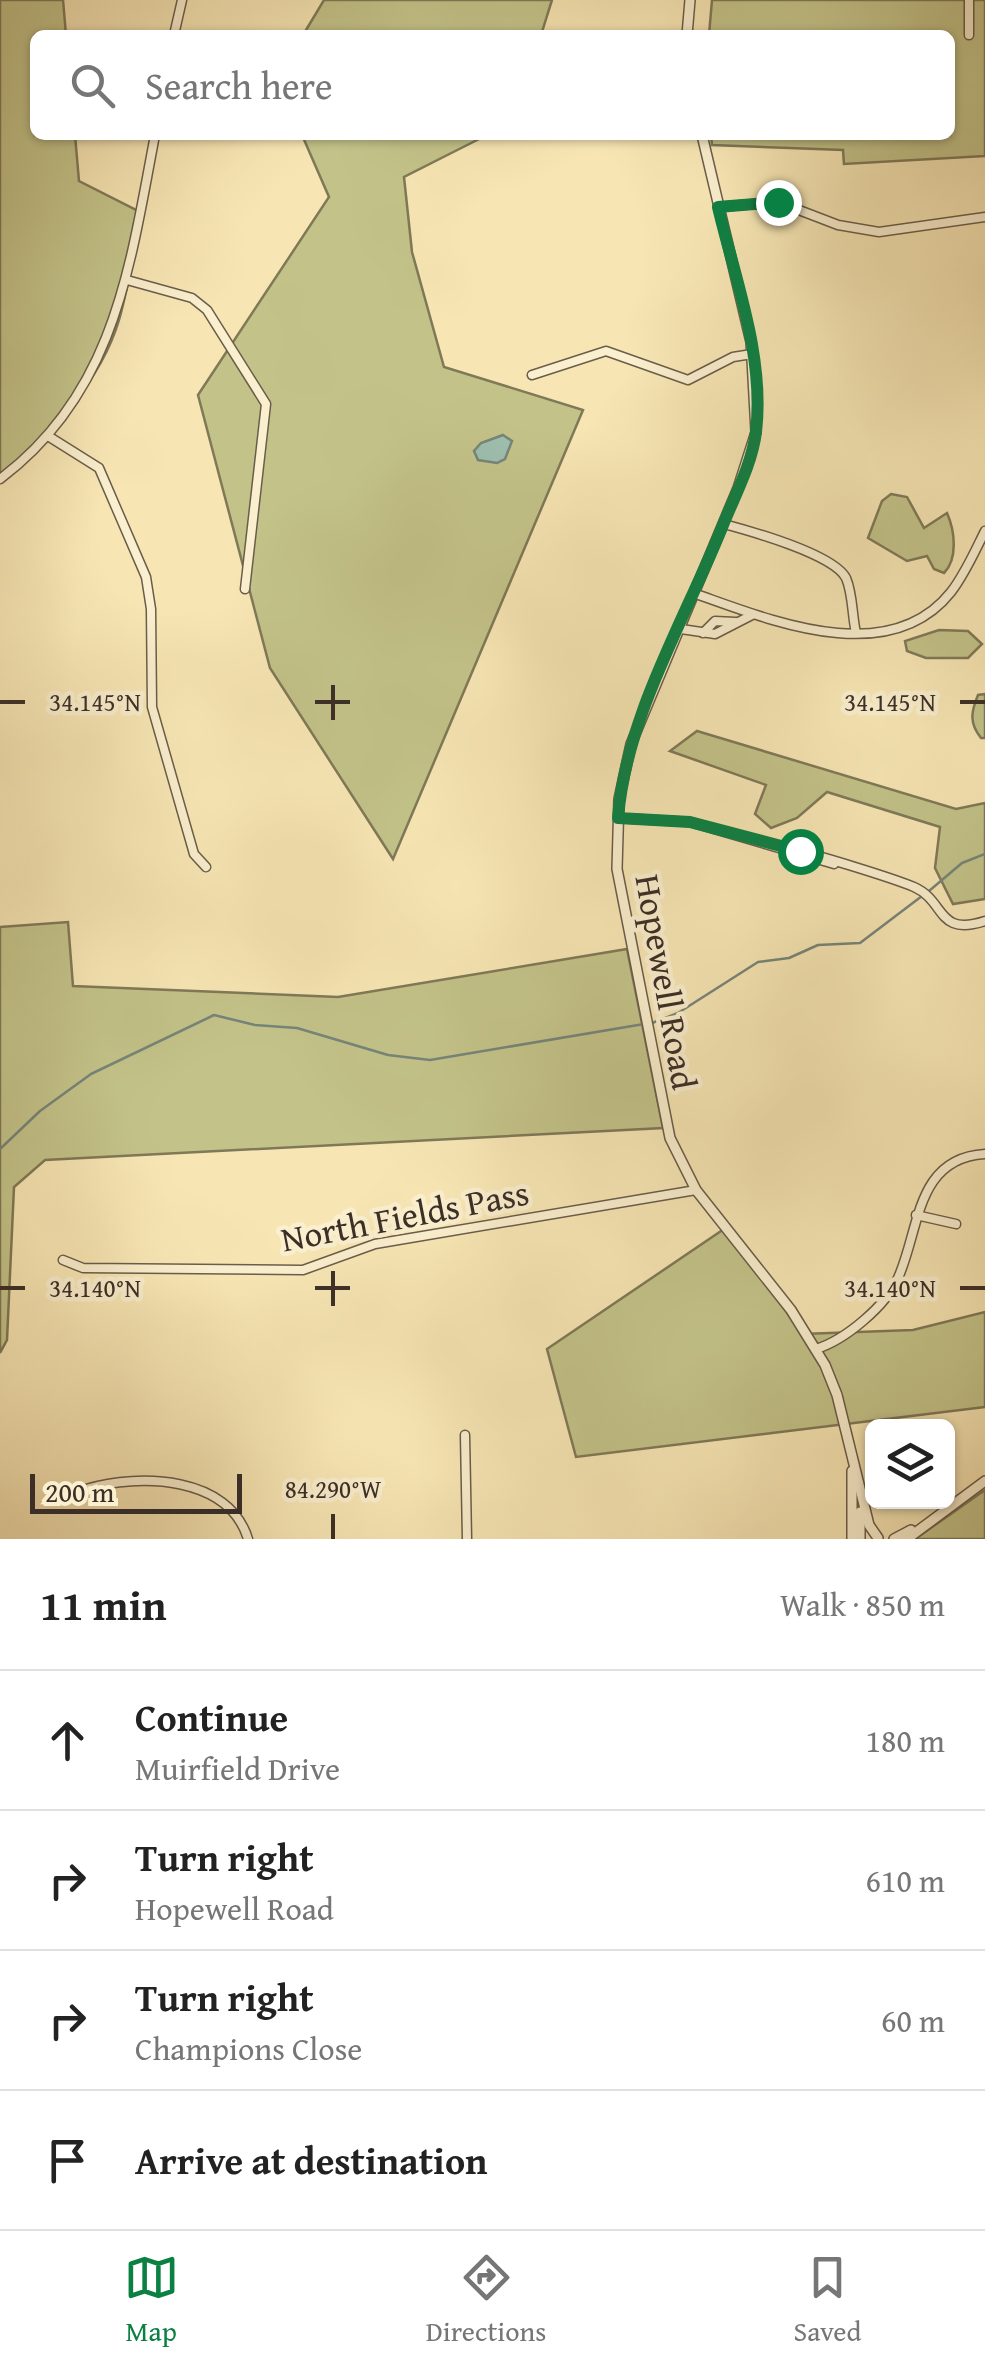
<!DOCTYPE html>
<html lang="en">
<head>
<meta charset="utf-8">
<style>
	body { margin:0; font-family:"Gentium Book Plus",serif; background:#f6f6f6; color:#222 }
	.controls { position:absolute; right:30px; bottom:30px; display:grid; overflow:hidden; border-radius:15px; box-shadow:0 2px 8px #0004 }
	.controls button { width:90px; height:90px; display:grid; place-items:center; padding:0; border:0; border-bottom:2px solid #e0e0e0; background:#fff; color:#222; font:50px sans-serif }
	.scale { position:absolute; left:30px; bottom:25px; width:212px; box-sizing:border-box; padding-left:10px; border:5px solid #3b2f27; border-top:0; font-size:28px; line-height:35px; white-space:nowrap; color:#3b2f27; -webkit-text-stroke:8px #faefce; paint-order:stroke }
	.stop { position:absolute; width:30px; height:30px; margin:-22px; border:8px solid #0b8043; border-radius:50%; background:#fff }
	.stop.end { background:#0b8043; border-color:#fff; box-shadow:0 2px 10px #0008 }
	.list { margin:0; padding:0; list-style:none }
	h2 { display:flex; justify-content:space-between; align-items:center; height:130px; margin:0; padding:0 40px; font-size:42px }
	h2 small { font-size:32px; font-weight:400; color:#767676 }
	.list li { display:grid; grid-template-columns:65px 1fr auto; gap:30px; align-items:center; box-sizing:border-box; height:140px; padding:0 40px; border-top:2px solid #e0e0e0 }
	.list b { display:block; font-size:38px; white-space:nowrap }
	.list p { margin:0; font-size:32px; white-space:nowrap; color:#767676 }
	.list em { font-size:32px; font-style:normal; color:#767676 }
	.icon { flex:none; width:55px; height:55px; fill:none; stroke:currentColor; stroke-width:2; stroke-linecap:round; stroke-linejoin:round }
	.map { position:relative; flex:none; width:985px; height:1539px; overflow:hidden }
	.search { position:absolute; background:#fff; box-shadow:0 2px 8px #0004; left:30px; right:30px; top:30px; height:110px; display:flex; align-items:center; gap:25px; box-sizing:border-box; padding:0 35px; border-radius:15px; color:#767676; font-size:38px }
	.sheet { height:690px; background:#fff }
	nav { display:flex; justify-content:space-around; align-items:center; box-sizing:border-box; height:140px; border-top:2px solid #e0e0e0; background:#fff; font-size:28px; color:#767676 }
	nav a { display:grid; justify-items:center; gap:5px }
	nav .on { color:#0b8043 }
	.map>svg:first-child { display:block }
</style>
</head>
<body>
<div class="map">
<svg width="985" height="1539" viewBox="0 0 985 1539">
	<rect width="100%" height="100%" fill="#f7e6b4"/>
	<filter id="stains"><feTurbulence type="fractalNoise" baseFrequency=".002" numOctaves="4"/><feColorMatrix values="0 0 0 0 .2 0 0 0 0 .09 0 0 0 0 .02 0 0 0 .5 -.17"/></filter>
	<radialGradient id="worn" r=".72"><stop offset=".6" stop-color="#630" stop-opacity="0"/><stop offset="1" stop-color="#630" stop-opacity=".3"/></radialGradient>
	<g fill="#c3c389" stroke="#7f7958" stroke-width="2.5">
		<path d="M0,0H63L66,35H35V135H75L79,181L142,213C134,248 129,285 119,320C100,384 51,430 4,474L0,473Z"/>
		<polygon points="324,0 552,0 541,35 303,35"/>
		<polygon points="712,0 985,0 985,156 844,164 843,150 712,145 711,135 950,135 950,35 709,35"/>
		<polygon points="302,135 487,135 404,177 412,252 444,367 583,410 393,859 270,668 198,395 329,197"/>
		<path d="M891,494L907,497L924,528L947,513C955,531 958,559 944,573L934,569L927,556L907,561L868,538L882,501Z"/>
		<polygon points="939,630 968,631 982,644 968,658 926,658 907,651 905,641"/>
		<path d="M985,694V738H981C969,723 971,712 978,695Z"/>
		<polygon points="697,731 956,809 985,803 985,899 953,904 935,868 940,827 827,792 797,818 771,828 755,814 766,785 670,751"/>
		<polygon points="68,922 73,986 338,997 627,949 663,1128 45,1160 14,1187 7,1340 0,1353 0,927"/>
		<polygon points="727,1227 802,1334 913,1330 985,1312 985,1407 576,1457 547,1349"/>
		<polygon points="985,1490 985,1539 915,1539"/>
	</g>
	<polygon fill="#9dbfb0" stroke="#768579" stroke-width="2.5" points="503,435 512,441 505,459 497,463 478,460 474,451 481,443"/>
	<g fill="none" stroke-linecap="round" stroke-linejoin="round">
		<g stroke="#768579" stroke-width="2.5">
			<polyline points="929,891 962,863 985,854"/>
			<polyline points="652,1023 678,1013 758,962 789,958 818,945 860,943 922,896"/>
			<polyline points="0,1149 40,1111 91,1074 214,1015 255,1025 297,1028 388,1055 430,1060 644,1024"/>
		</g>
		<g stroke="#6a5d4a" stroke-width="11">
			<g id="minor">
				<polyline points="174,35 182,0"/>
				<polyline points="969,35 969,0"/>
				<polyline points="718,207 778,202 838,225 879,232 985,217"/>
				<polyline points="127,280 192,298 207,310 266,404 245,589"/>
				<polyline points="532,375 606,351 688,380 733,357 752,354"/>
				<polyline points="48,436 99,468 146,577 151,609 152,707 194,854 206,867"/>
				<path d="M0,479C115,393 130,266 155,135"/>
				<path d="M724,524C750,531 833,554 846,578C853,594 852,616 856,633"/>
				<path d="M696,594C770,620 889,670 951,592C965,574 975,551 985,531"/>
				<polyline points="681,629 715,634 752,615"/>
				<polyline points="703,633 715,621 735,622"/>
				<polyline points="618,818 690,822 834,864"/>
				<path d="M792,850C810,852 895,879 914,887C946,901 936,937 985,921"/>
				<polyline points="916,1215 956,1224"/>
				<polyline points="63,1260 83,1268 303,1270 375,1244 696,1190"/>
				<path d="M816,1349C845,1340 886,1306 898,1278C920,1230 915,1158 985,1154"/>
				<polyline points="465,1435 467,1539"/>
				<path d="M86,1489C140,1473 229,1476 248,1539"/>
			</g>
		</g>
		<g stroke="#6a5d4a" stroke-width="12">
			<g id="tertiary">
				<polyline points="687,35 690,0"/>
				<polyline points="702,135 751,342 756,432 738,488 631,744 619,799 617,869 670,1138 696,1190 791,1310 825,1365 837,1395 869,1525 878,1538"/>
				<polyline points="860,1512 860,1539"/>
				<polyline points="852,1539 852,1471"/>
				<polyline points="894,1539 911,1530"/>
				<polyline points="907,1539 985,1481"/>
			</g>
		</g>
		<use href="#minor" stroke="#faefce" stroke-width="8"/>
		<use href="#tertiary" stroke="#faefce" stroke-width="9"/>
	</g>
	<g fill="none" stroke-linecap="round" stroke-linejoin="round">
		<path stroke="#0b8043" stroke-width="12" d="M778,202L718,207C735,279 765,357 756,432C752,464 735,495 723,525C685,620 626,716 618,818L690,822L800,851"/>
	</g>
	<path fill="none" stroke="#3b2f27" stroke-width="4" d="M333,685V720M0,702H25M315,702H350M960,702H985M333,1271V1306M0,1288H25M315,1288H350M960,1288H985M333,1514V1539"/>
	<g text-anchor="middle" stroke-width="9" stroke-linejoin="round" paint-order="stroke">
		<g font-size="35" fill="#3b2f27" stroke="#faefce">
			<text transform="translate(666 982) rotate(80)" y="12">Hopewell Road</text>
			<text transform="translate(405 1216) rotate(-11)" y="12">North Fields Pass</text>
		</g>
	</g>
	<g font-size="25" text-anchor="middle" fill="#3b2f27" stroke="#faefce" stroke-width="9" stroke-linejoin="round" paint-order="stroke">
		<text x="95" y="711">34.145°N</text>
		<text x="890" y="711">34.145°N</text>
		<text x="95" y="1297">34.140°N</text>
		<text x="890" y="1297">34.140°N</text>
		<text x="333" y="1498">84.290°W</text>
	</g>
	<rect width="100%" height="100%" filter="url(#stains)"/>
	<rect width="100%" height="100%" fill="url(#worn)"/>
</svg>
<div class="controls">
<button><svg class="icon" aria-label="layers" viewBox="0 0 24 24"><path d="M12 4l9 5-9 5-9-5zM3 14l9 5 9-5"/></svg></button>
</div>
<div class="scale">200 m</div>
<div class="stop" style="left:800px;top:851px"></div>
<div class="stop end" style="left:778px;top:202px"></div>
<div class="search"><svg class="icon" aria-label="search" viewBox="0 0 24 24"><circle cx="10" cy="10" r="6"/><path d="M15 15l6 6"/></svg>Search here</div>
</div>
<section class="sheet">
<h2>11 min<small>Walk · 850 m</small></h2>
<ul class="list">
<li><svg class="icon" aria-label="ahead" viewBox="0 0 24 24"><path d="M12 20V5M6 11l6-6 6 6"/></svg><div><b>Continue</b><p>Muirfield Drive</p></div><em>180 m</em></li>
<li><svg class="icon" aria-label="right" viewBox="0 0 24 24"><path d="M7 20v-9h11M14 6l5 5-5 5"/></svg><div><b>Turn right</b><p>Hopewell Road</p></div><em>610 m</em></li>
<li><svg class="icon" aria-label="right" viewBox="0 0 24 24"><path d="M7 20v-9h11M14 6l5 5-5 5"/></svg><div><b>Turn right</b><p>Champions Close</p></div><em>60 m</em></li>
<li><svg class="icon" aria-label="arrive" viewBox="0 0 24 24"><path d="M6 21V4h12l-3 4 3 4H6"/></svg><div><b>Arrive at destination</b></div></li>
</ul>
</section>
<nav>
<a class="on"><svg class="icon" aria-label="map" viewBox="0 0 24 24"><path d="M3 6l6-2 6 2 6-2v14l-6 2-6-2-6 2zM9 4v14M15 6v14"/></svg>Map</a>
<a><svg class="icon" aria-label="directions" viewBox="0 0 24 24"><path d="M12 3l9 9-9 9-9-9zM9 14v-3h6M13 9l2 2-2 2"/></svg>Directions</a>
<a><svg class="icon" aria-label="saved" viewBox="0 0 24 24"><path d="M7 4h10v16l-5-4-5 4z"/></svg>Saved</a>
</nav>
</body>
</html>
